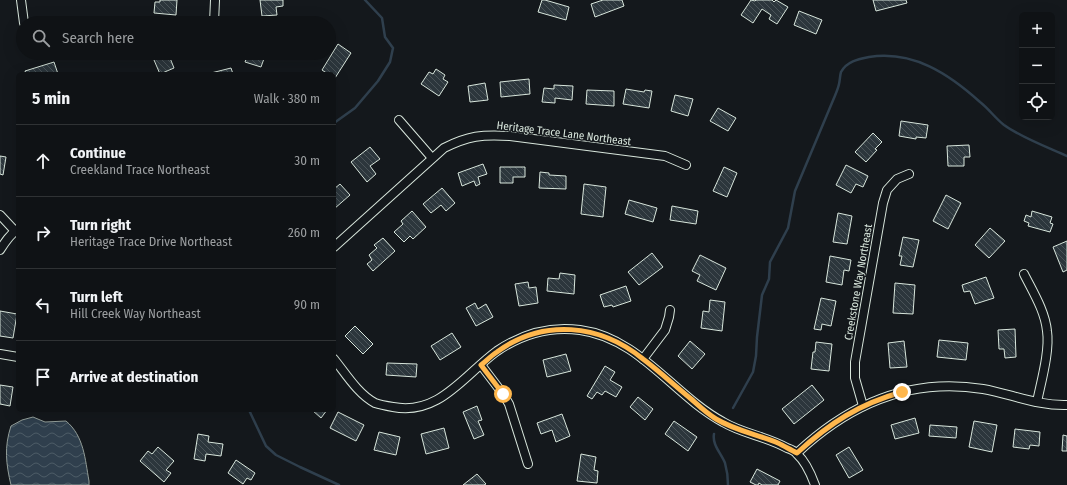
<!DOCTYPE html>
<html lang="en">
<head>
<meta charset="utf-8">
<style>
	body { margin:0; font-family:"Fira Sans Condensed",sans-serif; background:#181b1e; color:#f1f3f6 }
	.controls { position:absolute; right:12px; top:12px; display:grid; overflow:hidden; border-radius:6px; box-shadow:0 4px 16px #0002 }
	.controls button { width:36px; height:36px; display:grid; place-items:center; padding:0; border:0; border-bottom:1px solid #2f3234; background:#0f1215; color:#f1f3f6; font:20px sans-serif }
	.stop { position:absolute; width:12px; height:12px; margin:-9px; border:3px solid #ffb74d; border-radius:50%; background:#fff }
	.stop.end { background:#ffb74d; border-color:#fff; box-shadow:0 1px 4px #0008 }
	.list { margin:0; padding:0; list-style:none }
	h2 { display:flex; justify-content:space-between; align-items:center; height:52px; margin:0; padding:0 16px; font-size:17px }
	h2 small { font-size:13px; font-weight:400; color:#9b9ea0 }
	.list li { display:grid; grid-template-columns:26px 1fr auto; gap:12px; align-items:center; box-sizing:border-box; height:72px; padding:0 16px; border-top:1px solid #2f3234 }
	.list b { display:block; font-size:15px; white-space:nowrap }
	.list p { margin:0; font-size:13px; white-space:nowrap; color:#9b9ea0 }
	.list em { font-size:13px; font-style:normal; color:#9b9ea0 }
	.icon { flex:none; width:22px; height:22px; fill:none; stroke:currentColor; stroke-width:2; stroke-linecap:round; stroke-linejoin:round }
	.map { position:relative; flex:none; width:1067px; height:485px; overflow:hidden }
	.search { position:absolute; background:#0f1215; box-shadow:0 4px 16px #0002; left:16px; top:16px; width:320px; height:44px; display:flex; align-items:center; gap:10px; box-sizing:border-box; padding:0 14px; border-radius:22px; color:#9b9ea0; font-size:15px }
	.panel { position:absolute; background:#0f1215; box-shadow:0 4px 16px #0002; left:16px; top:72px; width:320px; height:340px; border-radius:6px }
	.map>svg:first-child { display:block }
</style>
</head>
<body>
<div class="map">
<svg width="1067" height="485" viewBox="0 0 1067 485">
	<defs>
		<pattern id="water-waves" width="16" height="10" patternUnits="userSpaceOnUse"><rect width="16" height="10" fill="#2f3f4d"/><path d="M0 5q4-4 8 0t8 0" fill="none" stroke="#4c5b66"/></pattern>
		<pattern id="building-back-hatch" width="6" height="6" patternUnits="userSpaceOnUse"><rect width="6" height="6" fill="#2c363c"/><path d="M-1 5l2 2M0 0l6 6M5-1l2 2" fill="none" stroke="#4a5358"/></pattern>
	</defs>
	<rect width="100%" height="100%" fill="#14181c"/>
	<path fill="url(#water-waves)" stroke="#939e99" d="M33,417L45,422L66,421C84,436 85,459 89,481V485H11C6,464 4,447 11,426L22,420Z"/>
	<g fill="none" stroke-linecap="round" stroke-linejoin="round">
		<g stroke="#2f3f4d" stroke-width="2.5">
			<polyline points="334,123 355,108 378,81 390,62 393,48 385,37 382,18 365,0"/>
			<path d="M733,408L753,372L756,356L757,337L762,295L769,279L770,262L788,228L795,191L834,98C836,93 838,89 839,84C840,80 840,75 841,72C847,61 859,59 869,57C913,50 949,74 980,102C989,109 995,118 1004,125C1022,138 1047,147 1067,156"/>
			<polyline points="249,410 266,446 276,455 300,467 339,485"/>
			<path d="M714,434C712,445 721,453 725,463C727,470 728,478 728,485"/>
		</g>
	</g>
	<g fill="url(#building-back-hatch)" stroke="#d8e6dc">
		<polygon points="160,0 177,0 176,15 154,13 155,2 160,2"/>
		<polygon points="260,0 283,0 283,6 276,7 277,15 262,16"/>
		<polygon points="542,0 545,0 569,7 566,20 538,12"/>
		<polygon points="603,0 622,0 624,6 595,17 591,4"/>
		<polygon points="751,0 755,1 756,0 772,0 774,2 776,0 788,7 777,24 769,19 771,15 762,9 753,23 741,15"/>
		<polygon points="873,0 906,0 907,3 876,11"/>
		<polygon points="799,11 822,20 816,34 794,25"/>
		<polygon points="67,18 85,22 85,23 65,23"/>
		<polygon points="338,44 351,53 335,78 334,78 334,74 328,74 322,70"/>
		<polygon points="151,53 177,53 178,55 170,58 174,68 160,74"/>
		<polygon points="248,53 266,53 261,67 245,62"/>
		<polygon points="54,62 58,74 26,74 25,71"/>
		<polygon points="231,68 233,74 207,74"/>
		<polygon points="436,69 445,75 443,79 448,82 439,96 421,84 429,72 433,74"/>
		<polygon points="529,79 530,94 501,97 500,82"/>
		<polygon points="485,83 488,100 470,102 468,86"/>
		<polygon points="554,85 573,86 572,100 555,98 555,103 542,102 544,88 554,89"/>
		<polygon points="626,89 644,92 645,90 652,91 649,108 623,104"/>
		<polygon points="587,90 614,91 614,106 586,104"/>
		<polygon points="675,95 693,99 688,116 671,111"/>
		<polygon points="718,108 736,118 728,131 710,121"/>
		<polygon points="901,121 928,125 926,138 916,137 916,139 899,136"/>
		<polygon points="873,133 882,142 875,149 877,150 866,162 855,152"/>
		<polygon points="969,145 970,157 964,157 964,166 948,166 947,146"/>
		<polygon points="370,147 380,159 370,166 376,174 367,182 351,162"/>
		<polygon points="0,156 6,157 3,175 0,174"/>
		<polygon points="483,164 487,174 478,177 480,184 476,186 474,181 462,186 458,173"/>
		<polygon points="846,165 868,176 863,187 856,184 851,193 836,185"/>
		<polygon points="500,167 525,167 525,177 513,177 513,183 500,183"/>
		<polygon points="724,167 737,173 727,197 713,191"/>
		<polygon points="540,172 549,173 549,175 566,176 566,189 539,188"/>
		<polygon points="340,184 350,195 334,209 334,189"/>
		<polygon points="584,184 606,187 603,217 581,214"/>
		<polygon points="442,188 455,203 446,211 441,205 431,213 423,204"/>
		<polygon points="946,195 961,203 948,229 933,221"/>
		<polygon points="629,200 657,208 653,222 625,214"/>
		<polygon points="672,206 698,211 696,224 670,220"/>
		<polygon points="412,211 426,227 413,239 410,236 404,242 394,232 403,224 401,221"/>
		<polygon points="1032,211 1052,217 1050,223 1053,224 1050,232 1028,226 1029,223 1024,221 1026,215 1031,217"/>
		<polygon points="838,213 852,216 847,244 833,242"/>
		<polygon points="990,228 1005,241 989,258 975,245"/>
		<polygon points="903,237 919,240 913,267 900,265 902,256 899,256"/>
		<polygon points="383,238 395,251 373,271 367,264 372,260 369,255 377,248 374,245"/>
		<polygon points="1067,241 1067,270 1063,272 1053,247"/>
		<polygon points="652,253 663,267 639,285 628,272"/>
		<polygon points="700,255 726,268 716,290 697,281 700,275 692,271"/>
		<polygon points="830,256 851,260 849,271 844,270 842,285 826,282"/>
		<polygon points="560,273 575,275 574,294 547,291 548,278 559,279"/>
		<polygon points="986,277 994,298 975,304 970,291 964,292 962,285"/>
		<polygon points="528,282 529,288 536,287 538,303 519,306 515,284"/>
		<polygon points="895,283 915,285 913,314 893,313"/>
		<polygon points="626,286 631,301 613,307 612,305 604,307 600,295"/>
		<polygon points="821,298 836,301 831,326 822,324 821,330 814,329"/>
		<polygon points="710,300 725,302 722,331 701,328 703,311 709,312"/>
		<polygon points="475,303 478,309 486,304 493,317 476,326 466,308"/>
		<polygon points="0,311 17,314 13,338 0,336"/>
		<polygon points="355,326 373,344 363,354 345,336"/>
		<polygon points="1015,329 1016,357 1005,358 1004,349 999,349 998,330"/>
		<polygon points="452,333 461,347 440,360 431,346"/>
		<polygon points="939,340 968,343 966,360 937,357"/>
		<polygon points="690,341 705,354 692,369 678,356"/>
		<polygon points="904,341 907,367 890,368 888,343"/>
		<polygon points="816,342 832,344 829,371 811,369 813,352 815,352"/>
		<polygon points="566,354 571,371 547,377 543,360"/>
		<polygon points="387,363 417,364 416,377 386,375"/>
		<polygon points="605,366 615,372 610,380 622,387 616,397 605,391 602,395 597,392 592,399 587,396"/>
		<polygon points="0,385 13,387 10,406 0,404"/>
		<polygon points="812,385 824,400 794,424 782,409"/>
		<polygon points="638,397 653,409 645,420 630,407"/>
		<polygon points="477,406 482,420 478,421 484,435 474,439 463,412"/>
		<polygon points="312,410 327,410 321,418"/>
		<polygon points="338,412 364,425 356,441 330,428"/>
		<polygon points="562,414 570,436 556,442 552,430 541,434 537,423"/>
		<polygon points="915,418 919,433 895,439 891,425"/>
		<polygon points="674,421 697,437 688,451 665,434"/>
		<polygon points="974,421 997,425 992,452 969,447"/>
		<polygon points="930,425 957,427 956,438 929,436"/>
		<polygon points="444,428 449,448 426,454 421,434"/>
		<polygon points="1015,429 1040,432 1039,446 1030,445 1029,449 1013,447"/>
		<polygon points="379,432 400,437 396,455 374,450"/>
		<polygon points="198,434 209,436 208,442 223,444 221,456 206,454 205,461 194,459"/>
		<polygon points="1063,435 1067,436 1067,451 1062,451"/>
		<polygon points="158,447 174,461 166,470 171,473 164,482 140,461 148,451 152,454"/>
		<polygon points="849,447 863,470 849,478 836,455"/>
		<polygon points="581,454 596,457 594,470 598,471 597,483 577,481"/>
		<polygon points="236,460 255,473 251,480 247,478 243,484 228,473"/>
		<polygon points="757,469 780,481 778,485 762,485 759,483 758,485 756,485 750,482"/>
		<polygon points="477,474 486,484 484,485 463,485"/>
	</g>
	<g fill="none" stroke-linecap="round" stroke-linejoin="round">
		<g stroke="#d8e6dc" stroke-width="10">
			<g id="minor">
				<polyline points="21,0 24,23"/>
				<polyline points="214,23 215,0"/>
				<polyline points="399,120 432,158"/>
				<polyline points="0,215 15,231"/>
				<path d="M334,247L444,148C468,136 482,134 510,136L665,156L686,165"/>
				<path d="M0,250C5,242 10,234 18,229"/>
				<path d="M1024,274C1033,292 1045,311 1047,331C1050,351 1041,382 1037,402"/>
				<polyline points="0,354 18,357"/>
				<path d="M334,359C346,374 358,394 375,403C381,405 387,406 393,407C439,416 464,375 497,351C522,334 551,326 580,330C640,338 673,395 723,422C743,434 766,436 787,448C790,449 795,451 797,454C806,462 811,474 815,485"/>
				<polyline points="643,359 665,330 669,317 670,310"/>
				<polyline points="481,365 503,394 509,404 528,464"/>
				<polyline points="863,406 855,378 855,362 883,203 887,190 897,179 909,174"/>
				<path d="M797,453C849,404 910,377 983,389C1011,394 1038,406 1067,405"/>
			</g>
		</g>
		<use href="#minor" stroke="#14181c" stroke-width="8"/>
	</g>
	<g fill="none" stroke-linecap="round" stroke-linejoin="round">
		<path stroke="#ffb74d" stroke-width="5" d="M503,394L481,365C486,361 491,356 497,352C543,318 600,324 643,359C659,371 674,385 690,398C698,405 706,413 716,419C736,431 757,434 778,443C784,446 791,450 797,453C830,423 859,404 902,392"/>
	</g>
	<g text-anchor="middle" stroke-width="3" stroke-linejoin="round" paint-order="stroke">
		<g font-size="11" fill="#d8e6dc" stroke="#14181c">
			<text transform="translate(564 133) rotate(7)" y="4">Heritage Trace Lane Northeast</text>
			<text transform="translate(858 282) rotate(-80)" y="4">Creekstone Way Northeast</text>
		</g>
	</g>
</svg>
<div class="controls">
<button>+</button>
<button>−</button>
<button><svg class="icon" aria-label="locate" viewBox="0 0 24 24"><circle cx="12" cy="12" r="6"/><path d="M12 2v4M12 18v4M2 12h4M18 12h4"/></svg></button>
</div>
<div class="stop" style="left:503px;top:394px"></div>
<div class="stop end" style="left:902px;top:392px"></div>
<div class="search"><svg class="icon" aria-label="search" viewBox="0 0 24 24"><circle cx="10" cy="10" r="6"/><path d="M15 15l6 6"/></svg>Search here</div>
<section class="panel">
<h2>5 min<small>Walk · 380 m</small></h2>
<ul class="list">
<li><svg class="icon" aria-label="ahead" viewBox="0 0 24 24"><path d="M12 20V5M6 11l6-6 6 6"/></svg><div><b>Continue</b><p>Creekland Trace Northeast</p></div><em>30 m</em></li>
<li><svg class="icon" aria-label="right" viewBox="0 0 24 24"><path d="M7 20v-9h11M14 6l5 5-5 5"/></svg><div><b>Turn right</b><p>Heritage Trace Drive Northeast</p></div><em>260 m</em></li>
<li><svg class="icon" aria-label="left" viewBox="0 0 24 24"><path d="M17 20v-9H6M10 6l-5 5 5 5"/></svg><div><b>Turn left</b><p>Hill Creek Way Northeast</p></div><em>90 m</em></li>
<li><svg class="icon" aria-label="arrive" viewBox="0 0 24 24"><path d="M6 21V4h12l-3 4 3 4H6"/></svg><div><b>Arrive at destination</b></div></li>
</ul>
</section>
</div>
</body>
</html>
